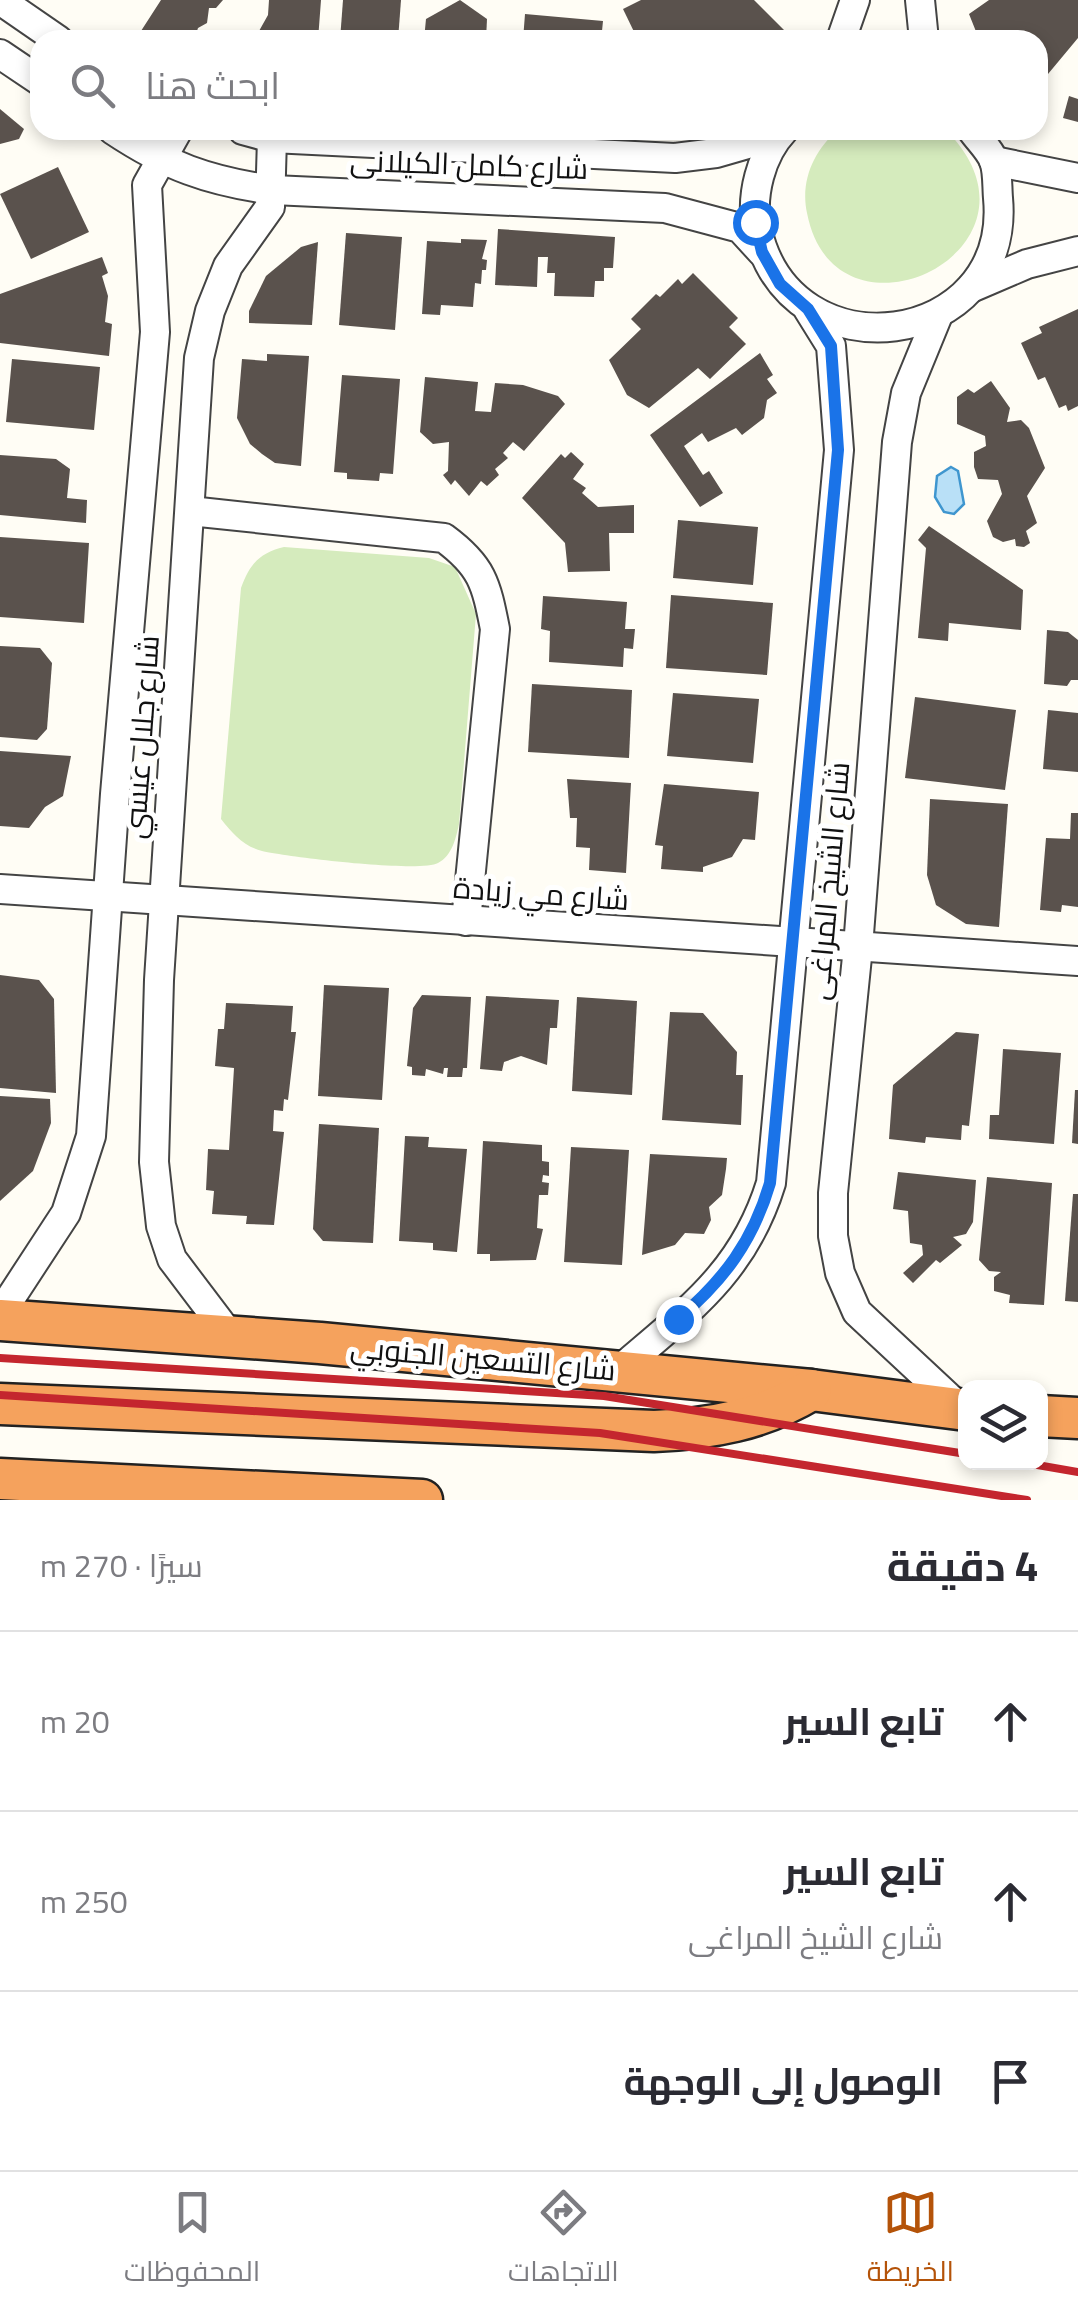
<!DOCTYPE html>
<html lang="ar">
<head>
<meta charset="utf-8">
<style>
	body { margin:0; font-family:Georgia,Cairo,serif; background:#f7f7f7; color:#2b2b33; direction:rtl }
	.controls { position:absolute; right:30px; bottom:30px; display:grid; overflow:hidden; border-radius:20px; box-shadow:0 5px 15px #0003 }
	.controls button { width:90px; height:90px; display:grid; place-items:center; padding:0; border:0; border-bottom:2px solid #e1e1e2; background:#fff; color:#2b2b33; font:50px sans-serif }
	.stop { position:absolute; width:30px; height:30px; margin:-22px; border:8px solid #1a73e8; border-radius:50%; background:#fff }
	.stop.end { background:#1a73e8; border-color:#fff; box-shadow:0 2px 10px #0008 }
	.list { margin:0; padding:0; list-style:none }
	h2 { display:flex; justify-content:space-between; align-items:center; height:130px; margin:0; padding:0 40px; font-size:42px }
	h2 small { font-size:32px; font-weight:400; color:#7c7c81 }
	.list li { display:grid; grid-template-columns:65px 1fr auto; gap:30px; align-items:center; box-sizing:border-box; height:180px; padding:0 40px; border-top:2px solid #e1e1e2 }
	.list b { display:block; font-size:38px; white-space:nowrap }
	.list p { margin:0; font-size:32px; white-space:nowrap; color:#7c7c81 }
	.list em { font-size:32px; font-style:normal; color:#7c7c81 }
	.icon { flex:none; width:55px; height:55px; fill:none; stroke:currentColor; stroke-width:2; stroke-linecap:round; stroke-linejoin:round }
	.map { position:relative; flex:none; width:1078px; height:1500px; overflow:hidden; direction:ltr }
	.search { position:absolute; background:#fff; box-shadow:0 5px 15px #0003; left:30px; right:30px; top:30px; height:110px; display:flex; align-items:center; gap:25px; box-sizing:border-box; padding:0 35px; border-radius:30px; color:#7c7c81; font-size:38px }
	.sheet { height:670px; background:#fff }
	nav { display:flex; justify-content:space-around; align-items:center; box-sizing:border-box; height:140px; border-top:2px solid #e1e1e2; background:#fff; font-size:28px; color:#7c7c81 }
	nav a { display:grid; justify-items:center; gap:5px }
	nav .on { color:#b45309 }
	.map>svg:first-child { display:block }
</style>
</head>
<body>
<div class="map">
<svg width="1078" height="1500" viewBox="0 0 1078 1500">
	<rect width="100%" height="100%" fill="#fffdf5"/>
	<g fill="#d5ebbd">
		<path d="M838,130H946C1064,249 835,359 807,213C800,181 814,150 838,130Z"/>
		<path d="M284,547L429,558L455,567L476,614L459,824C456,838 452,856 438,863C420,873 287,857 262,851C243,846 233,834 221,819L241,588C250,563 260,553 284,547Z"/>
	</g>
	<polygon fill="#b9e0f7" stroke="#3f96cf" stroke-width="2.5" points="951,467 958,471 964,504 954,514 944,512 935,497 937,476"/>
	<g fill="#5a524d">
		<polygon points="161,0 223,0 216,8 209,8 207,23 198,28 194,40 173,40 163,34 156,40 141,31"/>
		<polygon points="269,0 321,0 318,40 254,40 268,15"/>
		<polygon points="343,0 401,0 398,40 340,40"/>
		<polygon points="460,0 487,19 486,40 424,40 426,19"/>
		<polygon points="641,0 754,0 785,31 774,40 638,40 623,9"/>
		<polygon points="989,0 1078,0 1078,38 1038,86 1038,40 979,39 969,14"/>
		<polygon points="525,14 603,21 602,31 612,32 616,40 523,40"/>
		<polygon points="1069,96 1078,99 1078,122 1063,118"/>
		<polygon points="0,109 24,129 19,139 0,144"/>
		<polygon points="58,167 89,232 31,259 0,194"/>
		<polygon points="498,229 615,237 613,268 604,268 604,281 595,281 594,297 554,296 555,273 547,273 548,257 538,257 537,287 495,285"/>
		<polygon points="346,233 402,237 395,330 339,325"/>
		<polygon points="461,239 487,240 482,259 487,260 486,270 482,270 481,284 475,283 473,307 441,305 440,315 422,314 427,241 461,243"/>
		<polygon points="318,242 312,325 249,323 249,311 266,276 301,247"/>
		<polygon points="102,257 108,273 102,276 108,296 105,322 112,324 109,356 0,343 0,294"/>
		<polygon points="693,273 738,318 729,327 746,344 710,379 698,368 649,408 627,395 609,360 641,329 631,319 656,294 660,297 678,279 682,284"/>
		<polygon points="1078,309 1078,406 1068,411 1066,405 1059,408 1045,377 1038,380 1021,343 1042,333 1039,327"/>
		<polygon points="760,353 773,375 767,379 777,393 767,400 764,418 742,435 736,428 708,442 702,433 684,446 703,475 709,471 723,493 700,507 650,435"/>
		<polygon points="267,354 309,356 301,466 275,463 262,454 250,444 237,418 242,359 267,361"/>
		<polygon points="12,359 100,367 94,430 6,422"/>
		<polygon points="342,375 400,379 393,474 380,473 379,481 347,479 347,473 334,472"/>
		<polygon points="425,377 478,382 475,411 491,412 495,383 523,385 558,396 565,404 524,451 513,442 503,453 508,458 495,469 499,475 487,486 481,481 469,496 455,480 451,485 443,475 448,471 449,442 433,444 420,432"/>
		<polygon points="991,381 1010,408 1007,422 1021,420 1029,428 1045,468 1027,496 1037,523 1026,531 1030,543 1024,547 1016,546 1015,539 1003,542 993,537 987,521 1002,494 998,480 978,479 974,467 974,452 986,446 985,436 957,424 957,397 968,389 974,393"/>
		<polygon points="571,452 584,464 573,479 586,488 582,493 598,507 634,505 634,533 609,533 610,571 568,572 565,543 522,498 561,454 565,458"/>
		<polygon points="0,455 56,459 70,469 67,498 87,500 86,523 0,515"/>
		<polygon points="678,520 758,527 753,585 673,578"/>
		<polygon points="929,526 1023,590 1021,630 949,623 948,641 918,638 926,548 918,540"/>
		<polygon points="0,537 89,543 84,623 0,617"/>
		<polygon points="671,595 773,603 767,675 666,668"/>
		<polygon points="543,596 627,602 625,629 635,629 633,649 624,648 623,667 549,662 550,631 541,629"/>
		<polygon points="1047,630 1068,632 1078,640 1078,680 1071,680 1067,686 1044,684"/>
		<polygon points="0,646 40,648 52,663 47,729 37,740 0,737"/>
		<polygon points="532,684 632,690 629,758 528,752"/>
		<polygon points="673,693 759,699 753,763 667,756"/>
		<polygon points="915,697 1016,710 1005,790 905,778"/>
		<polygon points="1048,710 1078,713 1078,772 1043,769"/>
		<polygon points="0,751 71,756 63,796 45,807 29,828 0,826"/>
		<polygon points="567,779 631,783 626,873 589,870 590,848 576,847 577,818 570,818"/>
		<polygon points="664,784 759,792 755,840 743,839 732,857 703,867 703,872 661,869 663,846 655,845"/>
		<polygon points="930,799 1008,804 999,927 966,924 936,905 927,875"/>
		<polygon points="1071,813 1078,813 1078,907 1062,905 1061,912 1040,910 1046,838 1070,839"/>
		<polygon points="0,975 39,980 54,999 56,1093 0,1088"/>
		<polygon points="324,985 389,988 382,1100 318,1096"/>
		<polygon points="422,995 471,997 467,1068 463,1068 462,1077 447,1077 448,1068 444,1068 443,1074 426,1069 425,1076 412,1075 412,1067 407,1066 413,1008"/>
		<polygon points="486,996 559,1000 557,1028 550,1028 547,1065 521,1056 504,1062 502,1071 480,1069"/>
		<polygon points="577,997 637,1001 632,1095 572,1091"/>
		<polygon points="226,1003 293,1006 291,1032 296,1032 288,1100 284,1099 283,1111 274,1110 273,1131 284,1132 274,1225 246,1224 247,1216 212,1214 214,1191 206,1190 208,1149 229,1150 234,1068 215,1066 218,1029 224,1029"/>
		<polygon points="670,1012 703,1013 737,1052 736,1075 743,1075 741,1125 662,1120"/>
		<polygon points="956,1032 979,1034 969,1126 962,1125 961,1140 926,1137 925,1143 889,1139 893,1085"/>
		<polygon points="1003,1049 1061,1053 1054,1144 989,1139 990,1115 999,1115"/>
		<polygon points="1075,1090 1078,1090 1078,1144 1072,1143"/>
		<polygon points="0,1096 50,1099 51,1123 33,1171 0,1201"/>
		<polygon points="319,1124 379,1128 373,1243 323,1241 313,1229"/>
		<polygon points="405,1136 429,1137 428,1147 467,1149 457,1252 433,1250 433,1243 399,1241"/>
		<polygon points="483,1141 542,1145 542,1161 549,1162 549,1176 543,1175 542,1182 549,1183 548,1195 539,1195 537,1228 543,1229 536,1260 490,1261 490,1254 477,1254"/>
		<polygon points="571,1147 629,1150 622,1265 564,1262"/>
		<polygon points="650,1154 727,1158 726,1169 722,1195 709,1207 711,1220 704,1234 685,1233 675,1245 642,1255"/>
		<polygon points="898,1172 976,1180 973,1222 966,1234 953,1237 962,1245 940,1263 936,1260 913,1283 903,1273 923,1255 922,1245 910,1243 908,1211 893,1209"/>
		<polygon points="987,1177 1052,1183 1044,1305 1009,1303 1010,1295 994,1291 994,1277 1001,1272 989,1271 979,1260"/>
		<polygon points="1073,1194 1078,1194 1078,1302 1065,1301"/>
	</g>
	<g fill="none" stroke-linecap="round" stroke-linejoin="round">
		<g stroke="#444" stroke-width="32">
			<g id="minor">
				<polyline points="0,0 58,40"/>
				<polyline points="920,0 924,40"/>
				<polyline points="841,40 855,0"/>
				<polyline points="0,54 40,81"/>
				<path d="M113,130C167,166 208,181 273,190L665,208L740,228L762,252"/>
				<polyline points="243,130 272,138 675,158 716,153 779,135"/>
				<path d="M784,130C761,154 750,196 757,229C790,379 1012,349 998,198C997,187 998,171 994,161C990,150 978,139 972,130"/>
				<polyline points="994,161 1078,178"/>
				<polyline points="971,288 1027,264 1078,251"/>
				<polyline points="938,315 906,393 897,442 858,947 833,1193 833,1236 840,1273 857,1312 961,1409"/>
				<path d="M190,511L444,538C482,566 486,583 495,629L466,921"/>
				<polyline points="0,889 1078,961"/>
				<polyline points="0,1314 66,1213 91,1136 115,794 155,332 147,185 178,130"/>
				<polyline points="231,1337 172,1259 161,1226 154,1162 159,980 199,358 210,311 228,266 270,207 272,138"/>
				<path d="M617,1372C686,1312 743,1274 771,1183L839,450L831,346L808,309"/>
			</g>
		</g>
		<g stroke="#222" stroke-width="45">
			<g id="highway">
				<polyline points="0,1320 320,1343 811,1390 966,1410"/>
				<path d="M0,1404L654,1431C711,1429 761,1420 811,1390"/>
				<polyline points="1040,1416 1078,1418"/>
				<polyline points="0,1479 422,1500"/>
			</g>
		</g>
		<use href="#minor" stroke="#fff" stroke-width="28"/>
		<use href="#highway" stroke="#f5a25d" stroke-width="40"/>
		<g stroke="#c4262e" stroke-width="8">
			<polyline points="0,1358 604,1396 966,1454"/>
			<polyline points="0,1395 600,1433 1027,1500"/>
			<polyline points="1020,1462 1078,1472"/>
		</g>
	</g>
	<g fill="none" stroke-linecap="round" stroke-linejoin="round">
		<path stroke="#1a73e8" stroke-width="12" d="M678,1319C724,1280 753,1241 770,1183L838,450L831,346L808,309L780,284L762,252L755,222"/>
	</g>
	<g text-anchor="middle" stroke-width="10" stroke-linejoin="round" paint-order="stroke">
		<g font-size="30" fill="#111" stroke="#fff">
			<text transform="translate(469 165) rotate(2)" y="10">شارع كامل الكيلانى</text>
			<text transform="translate(142 737) rotate(-86)" y="10">شارع جلال عيسي</text>
			<text transform="translate(829 881) rotate(-85)" y="10">شارع الشيخ المراغى</text>
			<text transform="translate(541 894) rotate(4)" y="10">شارع مي زيادة</text>
			<text transform="translate(483 1359) rotate(5)" y="10">شارع التسعين الجنوبي</text>
		</g>
	</g>
</svg>
<div class="controls">
<button><svg class="icon" aria-label="layers" viewBox="0 0 24 24"><path d="M12 4l9 5-9 5-9-5zM3 14l9 5 9-5"/></svg></button>
</div>
<div class="stop" style="left:755px;top:222px"></div>
<div class="stop end" style="left:678px;top:1319px"></div>
<div class="search"><svg class="icon" aria-label="search" viewBox="0 0 24 24"><circle cx="10" cy="10" r="6"/><path d="M15 15l6 6"/></svg>ابحث هنا</div>
</div>
<section class="sheet">
<h2>4 دقيقة<small>سيرًا · 270 m</small></h2>
<ul class="list">
<li><svg class="icon" aria-label="ahead" viewBox="0 0 24 24"><path d="M12 20V5M6 11l6-6 6 6"/></svg><div><b>تابع السير</b></div><em>20 m</em></li>
<li><svg class="icon" aria-label="ahead" viewBox="0 0 24 24"><path d="M12 20V5M6 11l6-6 6 6"/></svg><div><b>تابع السير</b><p>شارع الشيخ المراغى</p></div><em>250 m</em></li>
<li><svg class="icon" aria-label="arrive" viewBox="0 0 24 24"><path d="M6 21V4h12l-3 4 3 4H6"/></svg><div><b>الوصول إلى الوجهة</b></div></li>
</ul>
</section>
<nav>
<a class="on"><svg class="icon" aria-label="map" viewBox="0 0 24 24"><path d="M3 6l6-2 6 2 6-2v14l-6 2-6-2-6 2zM9 4v14M15 6v14"/></svg>الخريطة</a>
<a><svg class="icon" aria-label="directions" viewBox="0 0 24 24"><path d="M12 3l9 9-9 9-9-9zM9 14v-3h6M13 9l2 2-2 2"/></svg>الاتجاهات</a>
<a><svg class="icon" aria-label="saved" viewBox="0 0 24 24"><path d="M7 4h10v16l-5-4-5 4z"/></svg>المحفوظات</a>
</nav>
</body>
</html>
